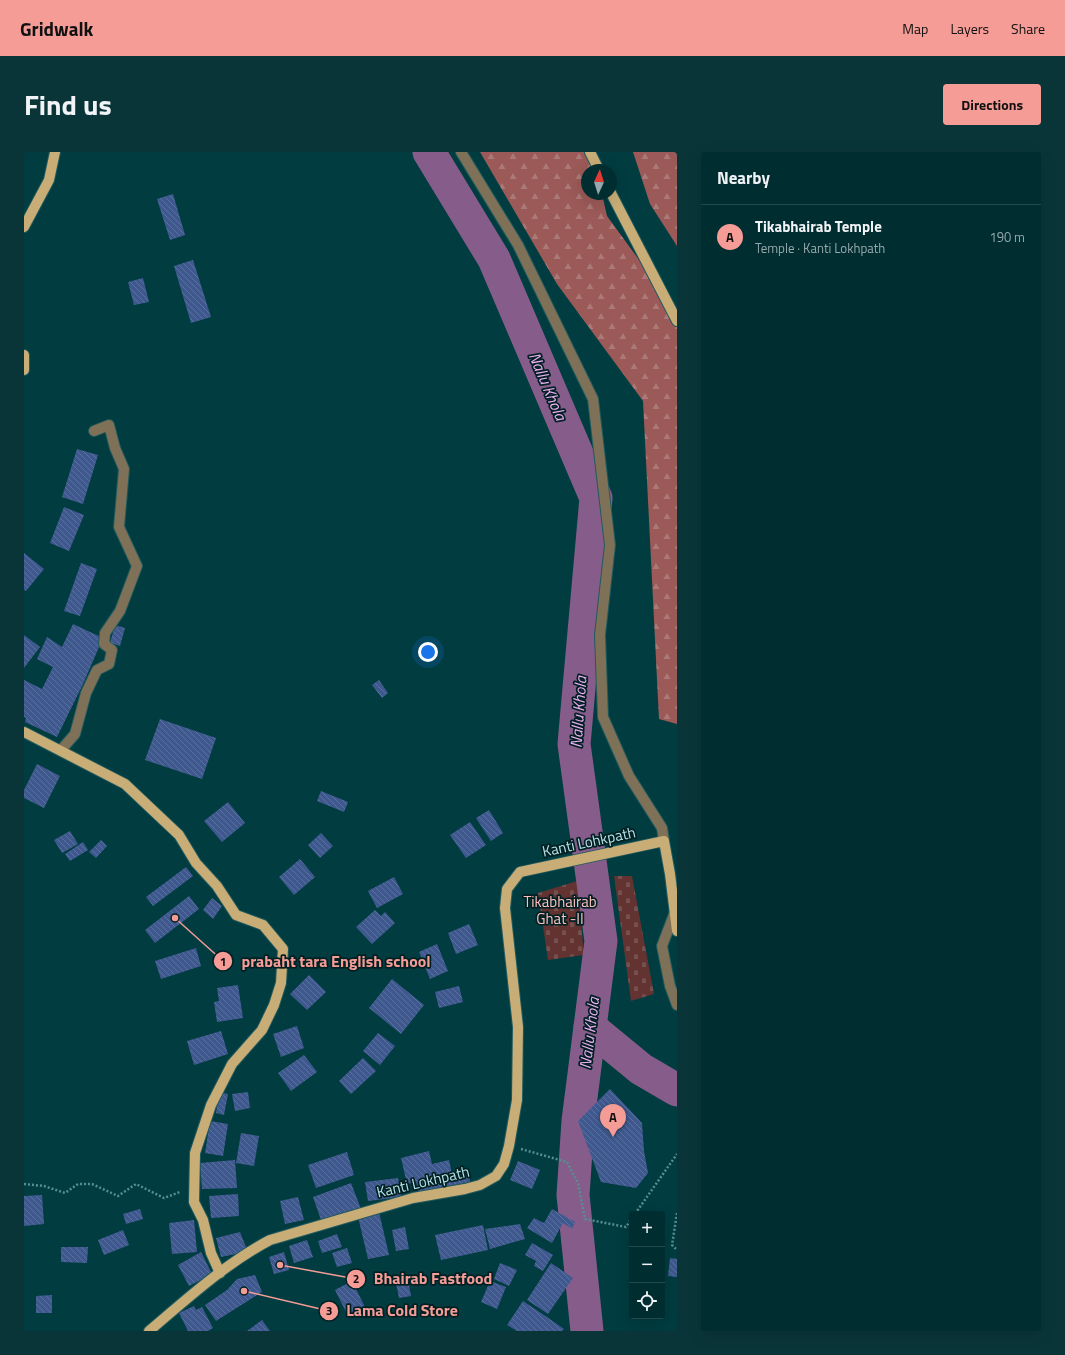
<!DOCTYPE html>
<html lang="en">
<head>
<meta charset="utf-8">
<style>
	body { margin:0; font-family:"Titillium Web",sans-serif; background:#0a3538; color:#f1f3f6 }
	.controls { position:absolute; right:12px; bottom:12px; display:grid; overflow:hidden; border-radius:4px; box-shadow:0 4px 16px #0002 }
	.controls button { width:36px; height:36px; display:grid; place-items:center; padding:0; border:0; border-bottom:1px solid #22494c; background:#002d30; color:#f1f3f6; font:20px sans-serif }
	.compass { position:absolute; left:557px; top:12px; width:36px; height:36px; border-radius:50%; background:#002d30; box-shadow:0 4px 16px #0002; rotate:4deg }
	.you { position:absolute; left:404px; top:500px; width:14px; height:14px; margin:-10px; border:3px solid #fff; border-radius:50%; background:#1a73e8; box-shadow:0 0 0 6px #1a73e833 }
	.badge { display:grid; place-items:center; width:26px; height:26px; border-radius:50%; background:#f59c96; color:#111; font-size:13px; font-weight:700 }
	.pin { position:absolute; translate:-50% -33px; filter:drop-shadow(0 1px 2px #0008) }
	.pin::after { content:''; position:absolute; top:21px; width:14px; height:12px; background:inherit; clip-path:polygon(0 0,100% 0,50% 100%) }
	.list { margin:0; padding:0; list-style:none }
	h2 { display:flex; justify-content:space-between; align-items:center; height:52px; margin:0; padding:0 16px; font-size:17px }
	h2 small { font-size:13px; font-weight:400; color:#95a8ab }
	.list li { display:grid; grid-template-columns:26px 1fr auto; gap:12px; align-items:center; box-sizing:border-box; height:64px; padding:0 16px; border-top:1px solid #22494c }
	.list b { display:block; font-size:15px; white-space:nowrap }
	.list p { margin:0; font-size:13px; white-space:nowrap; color:#95a8ab }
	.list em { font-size:13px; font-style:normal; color:#95a8ab }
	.icon { flex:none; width:22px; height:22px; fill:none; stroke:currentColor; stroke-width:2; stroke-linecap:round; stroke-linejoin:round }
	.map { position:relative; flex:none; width:653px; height:1179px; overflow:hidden; border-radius:4px }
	header { display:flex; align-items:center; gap:24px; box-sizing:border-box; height:56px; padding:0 20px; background:#f59c96; color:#111 }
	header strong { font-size:19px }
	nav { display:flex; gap:22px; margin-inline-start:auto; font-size:14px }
	.intro { display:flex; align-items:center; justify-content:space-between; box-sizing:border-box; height:96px; padding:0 24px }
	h1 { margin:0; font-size:28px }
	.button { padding:10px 18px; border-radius:4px; background:#f59c96; color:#111; font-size:14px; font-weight:700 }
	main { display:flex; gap:24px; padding:0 24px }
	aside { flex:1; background:#002d30; border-radius:4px; box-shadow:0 4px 16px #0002 }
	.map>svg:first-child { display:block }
</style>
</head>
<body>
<header>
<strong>Gridwalk</strong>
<nav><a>Map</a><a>Layers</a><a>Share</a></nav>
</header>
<div class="intro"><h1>Find us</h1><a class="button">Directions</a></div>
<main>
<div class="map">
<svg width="653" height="1179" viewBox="0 0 653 1179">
	<defs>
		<pattern id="forest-firs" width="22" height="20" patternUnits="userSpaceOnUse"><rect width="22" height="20" fill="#9b5a57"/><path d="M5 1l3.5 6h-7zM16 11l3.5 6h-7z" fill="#ab7977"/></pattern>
		<pattern id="cemetery-stones" width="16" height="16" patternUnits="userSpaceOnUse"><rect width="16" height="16" fill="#623331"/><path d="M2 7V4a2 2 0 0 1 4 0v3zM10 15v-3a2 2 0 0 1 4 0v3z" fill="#76504f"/></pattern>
		<pattern id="building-back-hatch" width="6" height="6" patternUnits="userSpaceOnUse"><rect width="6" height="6" fill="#3f598f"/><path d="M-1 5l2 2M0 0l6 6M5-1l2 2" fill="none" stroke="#58719f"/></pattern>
	</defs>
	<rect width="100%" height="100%" fill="#003c40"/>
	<g fill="url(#forest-firs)">
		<polygon points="456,0 568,0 572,18 563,18 563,42 578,42 583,64 640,142 653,171 653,572 635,567 619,249 533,132"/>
		<polygon points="609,0 653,0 653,94 626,52"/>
	</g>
	<g fill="url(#cemetery-stones)">
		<polygon points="590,724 608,724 630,842 607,849"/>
		<polygon points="553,729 560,803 524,808 514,741"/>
	</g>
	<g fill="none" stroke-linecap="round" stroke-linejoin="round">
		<g stroke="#865d8a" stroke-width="33">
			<polyline points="405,0 470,107 572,346 550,592 577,789 554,969 549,1043 563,1179"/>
			<polyline points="566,875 617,917 653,938"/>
		</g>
	</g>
	<g fill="url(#building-back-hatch)">
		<polygon points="149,42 161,83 146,88 133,47"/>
		<polygon points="169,108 187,165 167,171 150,114"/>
		<polygon points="119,126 125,150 110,153 104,130"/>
		<polygon points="53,297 74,303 59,352 38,345"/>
		<polygon points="40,355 60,363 45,399 26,391"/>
		<polygon points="0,401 20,417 2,439 0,438"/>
		<polygon points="57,411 73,417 56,464 40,459"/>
		<polygon points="49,472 79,486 59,532 33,585 1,570 2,566 0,565 0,528 18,537 29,515 13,507 23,485 38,495"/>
		<polygon points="91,473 101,476 96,494 86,491"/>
		<polygon points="0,483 16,495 0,516"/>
		<polygon points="355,528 364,541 358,546 348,533"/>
		<polygon points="136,567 192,586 178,627 121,608"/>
		<polygon points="13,612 36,624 20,656 0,646 0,638"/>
		<polygon points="297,639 324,650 320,660 293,649"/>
		<polygon points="204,650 221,671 198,690 180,669"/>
		<polygon points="465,658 479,681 467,689 452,666"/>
		<polygon points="446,670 462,693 442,706 426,683"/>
		<polygon points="46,679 54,692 38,701 30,688"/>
		<polygon points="297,681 309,694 296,706 284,693"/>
		<polygon points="77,688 83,694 72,706 65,700"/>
		<polygon points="59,690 64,698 46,709 41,702"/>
		<polygon points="276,707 291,725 270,743 255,725"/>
		<polygon points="162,715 169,724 129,754 122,745"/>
		<polygon points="370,725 379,742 353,756 344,739"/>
		<polygon points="165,744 175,757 131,791 121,778"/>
		<polygon points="188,746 198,754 189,767 179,758"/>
		<polygon points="351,758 357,764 361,760 371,771 348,792 332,775"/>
		<polygon points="445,772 454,793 432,802 424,781"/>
		<polygon points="413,792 424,819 406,827 395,800"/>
		<polygon points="172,796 177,814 137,827 131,809"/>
		<polygon points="285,823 302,840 283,858 266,842"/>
		<polygon points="368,827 400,853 377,882 345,856"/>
		<polygon points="214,833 219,866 193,870 190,850 195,849 193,836"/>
		<polygon points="435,834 439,850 415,856 411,840"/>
		<polygon points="273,874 280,896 257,905 249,882"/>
		<polygon points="197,879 204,902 170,913 163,889"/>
		<polygon points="354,881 371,894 356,913 339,899"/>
		<polygon points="280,903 293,920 267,939 254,921"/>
		<polygon points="339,906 352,919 327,942 315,929"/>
		<polygon points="586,937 618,971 620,999 624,1021 612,1036 577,1030 554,969"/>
		<polygon points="195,940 204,942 200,963 192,961"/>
		<polygon points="224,940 226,956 211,959 208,942"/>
		<polygon points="186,969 204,972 199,1004 181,1001"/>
		<polygon points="217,981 235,984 230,1014 212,1011"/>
		<polygon points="405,999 408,1012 425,1008 428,1022 444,1019 446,1030 395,1042 392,1030 383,1032 377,1006"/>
		<polygon points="323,1000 330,1023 292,1036 284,1013"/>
		<polygon points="211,1008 213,1036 178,1037 176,1011"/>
		<polygon points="494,1009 516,1018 508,1037 486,1028"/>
		<polygon points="374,1026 377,1045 344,1049 341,1030"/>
		<polygon points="327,1031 337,1057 298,1071 289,1045"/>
		<polygon points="214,1042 215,1064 187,1066 185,1044"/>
		<polygon points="18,1043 20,1072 0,1074 0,1044"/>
		<polygon points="274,1045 280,1068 261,1072 256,1049"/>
		<polygon points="116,1057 119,1067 102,1072 99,1062"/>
		<polygon points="528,1057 551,1070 548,1077 539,1071 528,1091 503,1076 510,1066 520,1071"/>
		<polygon points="355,1060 365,1103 344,1107 334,1065"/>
		<polygon points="170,1068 173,1100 148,1102 145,1071"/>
		<polygon points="496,1072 501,1087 466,1097 461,1077"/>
		<polygon points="459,1073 464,1098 417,1108 411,1083"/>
		<polygon points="381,1075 385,1097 372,1099 368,1078"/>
		<polygon points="99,1078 105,1093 80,1103 74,1088"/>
		<polygon points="216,1080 222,1095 221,1100 197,1105 192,1086"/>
		<polygon points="313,1082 318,1095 298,1101 294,1089"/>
		<polygon points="283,1088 289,1105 270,1111 265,1094"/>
		<polygon points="508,1091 529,1103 519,1119 510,1114 512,1109 501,1103"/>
		<polygon points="37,1095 64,1095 63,1111 37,1110"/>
		<polygon points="323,1096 328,1111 313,1115 308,1101"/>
		<polygon points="177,1100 188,1122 165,1134 154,1113"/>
		<polygon points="260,1100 265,1118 250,1122 245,1105"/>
		<polygon points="646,1106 653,1107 653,1125 644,1124"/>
		<polygon points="476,1111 493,1118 485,1134 470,1127"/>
		<polygon points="527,1111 549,1126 524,1162 503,1148"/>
		<polygon points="231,1123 238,1140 192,1169 181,1153 203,1138 213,1127"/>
		<polygon points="383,1123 387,1144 375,1146 371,1126"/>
		<polygon points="328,1129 341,1155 324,1164 311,1138"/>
		<polygon points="466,1129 482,1135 473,1157 457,1150"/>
		<polygon points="28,1143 28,1161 12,1161 12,1144"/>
		<polygon points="499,1149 520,1163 540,1177 538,1179 493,1179 483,1173"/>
		<polygon points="170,1154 172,1158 178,1155 189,1176 184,1179 164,1179 155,1161"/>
		<polygon points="238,1168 246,1179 223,1179"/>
	</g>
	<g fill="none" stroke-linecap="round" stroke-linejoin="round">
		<g stroke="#215a5e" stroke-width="12">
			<g id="minor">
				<polyline points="437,0 494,93 569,247 586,393 576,483 579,565 605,624 638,676 640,689"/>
				<polyline points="37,598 51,582 62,541 73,518 85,512 88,498 80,492 81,481 96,459 113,414 95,375 100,317 91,296 85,273 70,279"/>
				<polyline points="651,760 638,794 646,834 653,853"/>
			</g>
		</g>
		<g stroke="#215a5e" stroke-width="12">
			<g id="major">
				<polyline points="566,0 575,18"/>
				<polyline points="587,41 653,169"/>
				<polyline points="0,75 25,28 31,0"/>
				<polyline points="0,203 0,218"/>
				<polyline points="0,580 101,632 155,683 172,711 193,734 212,763 239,773 259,797 257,831 250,853 238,878 208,912 187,953 171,1001 170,1050 179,1068 187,1101 196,1121"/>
				<path d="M125,1179C163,1147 202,1111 246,1088L389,1046L441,1037L456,1033L472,1024L480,1012L485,994L493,948L494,875L481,756L483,737L496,720L640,689L646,722L653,779"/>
			</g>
		</g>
		<g stroke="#588d91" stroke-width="2.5" stroke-dasharray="2 2" stroke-linecap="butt">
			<polyline points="497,997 543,1010 554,1031 561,1067 602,1075 608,1066"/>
			<polyline points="0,1032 20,1034 41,1041 54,1032 68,1032 94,1044 112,1032 140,1046 156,1040"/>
			<polyline points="653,1061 648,1093 653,1098"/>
			<polyline points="611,1062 653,1002"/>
		</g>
		<use href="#minor" stroke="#7e7157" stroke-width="10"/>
		<use href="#major" stroke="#c9ad76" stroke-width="10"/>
	</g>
	<g text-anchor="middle" stroke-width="3.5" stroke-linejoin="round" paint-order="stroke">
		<g font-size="15" fill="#b6e2e6" stroke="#012023">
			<text transform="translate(565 690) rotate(-12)" y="5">Kanti Lohkpath</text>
			<text transform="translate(399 1030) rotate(-13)" y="5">Kanti Lokhpath</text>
		</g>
		<g font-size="15" fill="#fec2be" stroke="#012023">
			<text x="536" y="755">Tikabhairab<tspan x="536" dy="17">Ghat -II</tspan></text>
		</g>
		<g font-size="16" font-style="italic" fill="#eeaff4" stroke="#012023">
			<text transform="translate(524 234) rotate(67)" y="6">Nallu Khola</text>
			<text transform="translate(554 560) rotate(-86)" y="6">Nallu Khola</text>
			<text transform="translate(565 881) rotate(-83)" y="6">Nallu Khola</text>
		</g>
	</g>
	<path fill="none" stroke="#f59c96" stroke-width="1.5" d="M151 766L199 809M256 1113L332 1127M220 1139L305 1159"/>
	<g fill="#f59c96" stroke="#012023" stroke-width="1.5">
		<circle cx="151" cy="766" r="4"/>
		<circle cx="256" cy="1113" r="4"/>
		<circle cx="220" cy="1139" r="4"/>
		<circle cx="199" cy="809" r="10"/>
		<circle cx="332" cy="1127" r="10"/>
		<circle cx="305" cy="1159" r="10"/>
	</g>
	<g font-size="12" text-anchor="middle" font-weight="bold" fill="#111">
		<text x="199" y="814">1</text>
		<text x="332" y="1131">2</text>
		<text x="305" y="1163">3</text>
	</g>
	<g font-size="16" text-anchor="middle" font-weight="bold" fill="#f59c96" stroke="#012023" stroke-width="3.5" stroke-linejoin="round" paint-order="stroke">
		<text x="312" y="815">prabaht tara English school</text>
		<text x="409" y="1132">Bhairab Fastfood</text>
		<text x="378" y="1164">Lama Cold Store</text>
	</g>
</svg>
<div class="controls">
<button>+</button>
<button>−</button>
<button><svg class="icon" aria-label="locate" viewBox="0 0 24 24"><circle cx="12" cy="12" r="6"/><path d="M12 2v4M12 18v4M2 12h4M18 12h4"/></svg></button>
</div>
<svg class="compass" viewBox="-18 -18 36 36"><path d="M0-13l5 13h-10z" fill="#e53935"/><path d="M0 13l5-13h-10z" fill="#95a8ab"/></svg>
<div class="you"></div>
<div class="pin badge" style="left:589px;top:985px">A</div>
</div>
<aside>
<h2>Nearby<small></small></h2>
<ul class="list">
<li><span class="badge">A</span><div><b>Tikabhairab Temple</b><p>Temple · Kanti Lokhpath</p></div><em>190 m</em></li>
</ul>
</aside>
</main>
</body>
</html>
